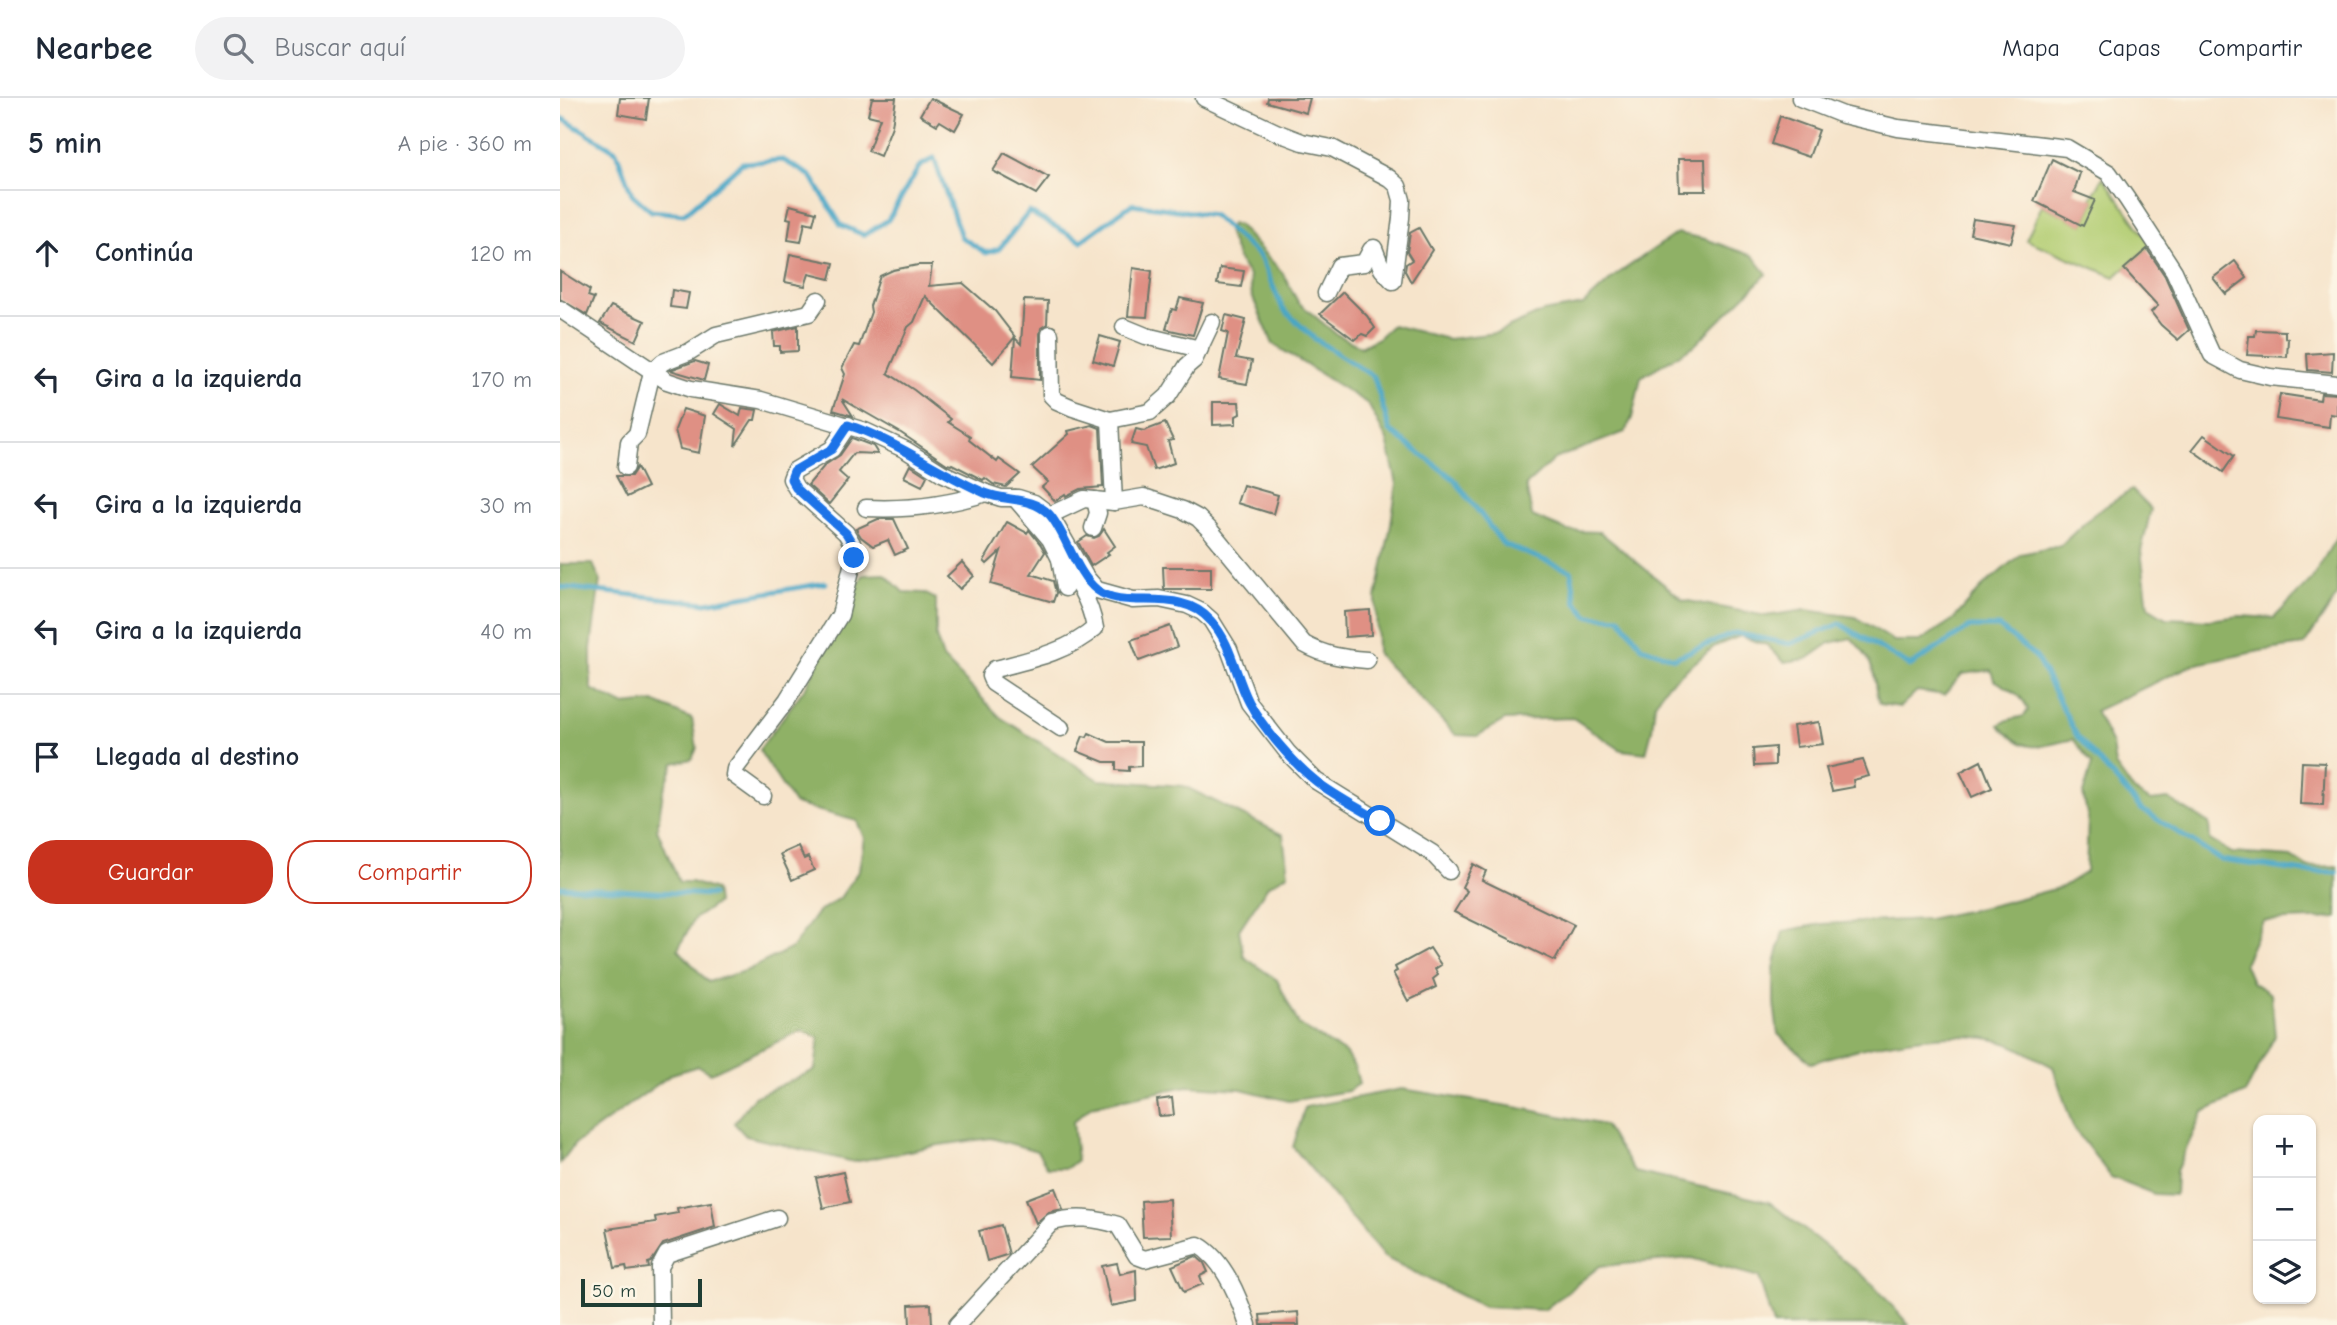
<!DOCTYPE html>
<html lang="es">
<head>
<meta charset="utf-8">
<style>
	body { margin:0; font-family:"Comic Neue",sans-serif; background:#f2f2f3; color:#1f2937 }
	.controls { position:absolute; right:21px; bottom:21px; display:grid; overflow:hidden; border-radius:14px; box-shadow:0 2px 5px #0004 }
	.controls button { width:63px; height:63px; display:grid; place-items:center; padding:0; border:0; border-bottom:2px solid #e0e1e3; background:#fff; color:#1f2937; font:35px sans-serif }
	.scale { position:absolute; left:21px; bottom:18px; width:121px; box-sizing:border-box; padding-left:7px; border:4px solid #1f3d34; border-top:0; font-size:19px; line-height:24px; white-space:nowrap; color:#1f3d34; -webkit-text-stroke:5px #fcf5e5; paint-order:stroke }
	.stop { position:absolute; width:21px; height:21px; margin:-16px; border:5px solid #1a73e8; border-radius:50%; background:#fff }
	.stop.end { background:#1a73e8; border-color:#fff; box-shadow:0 2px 7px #0008 }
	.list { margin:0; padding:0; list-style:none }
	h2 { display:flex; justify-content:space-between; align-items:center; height:91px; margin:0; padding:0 28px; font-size:30px }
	h2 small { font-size:23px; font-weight:400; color:#747a83 }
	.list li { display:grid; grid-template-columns:46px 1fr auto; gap:21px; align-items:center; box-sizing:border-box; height:126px; padding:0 28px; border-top:2px solid #e0e1e3 }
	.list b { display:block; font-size:26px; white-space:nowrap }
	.list em { font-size:23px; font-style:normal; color:#747a83 }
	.actions { display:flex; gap:14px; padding:21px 28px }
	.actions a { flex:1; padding:16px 0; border:2px solid #c8321e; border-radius:28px; text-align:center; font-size:24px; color:#c8321e }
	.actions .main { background:#c8321e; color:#fff }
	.icon { flex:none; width:38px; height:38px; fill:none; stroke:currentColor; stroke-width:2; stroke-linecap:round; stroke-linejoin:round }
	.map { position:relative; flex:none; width:1777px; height:1227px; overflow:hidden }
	header { display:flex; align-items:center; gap:42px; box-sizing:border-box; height:98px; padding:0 35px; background:#fff; border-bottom:2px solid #e0e1e3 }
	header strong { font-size:33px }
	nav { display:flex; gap:38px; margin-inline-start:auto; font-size:24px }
	.search { width:490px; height:63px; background:#f2f2f3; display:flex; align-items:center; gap:18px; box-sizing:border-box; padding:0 24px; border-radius:38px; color:#747a83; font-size:26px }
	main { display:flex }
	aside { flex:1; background:#fff }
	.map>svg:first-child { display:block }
</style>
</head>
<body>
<header>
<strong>Nearbee</strong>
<div class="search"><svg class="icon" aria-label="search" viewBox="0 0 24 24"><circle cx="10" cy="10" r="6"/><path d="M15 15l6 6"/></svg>Buscar aquí</div>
<nav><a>Mapa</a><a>Capas</a><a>Compartir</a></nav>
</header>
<main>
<aside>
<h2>5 min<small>A pie · 360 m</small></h2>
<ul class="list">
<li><svg class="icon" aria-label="ahead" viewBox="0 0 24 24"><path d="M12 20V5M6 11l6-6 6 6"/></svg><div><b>Continúa</b></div><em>120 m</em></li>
<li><svg class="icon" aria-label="left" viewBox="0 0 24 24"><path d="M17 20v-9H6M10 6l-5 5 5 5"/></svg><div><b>Gira a la izquierda</b></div><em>170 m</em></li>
<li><svg class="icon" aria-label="left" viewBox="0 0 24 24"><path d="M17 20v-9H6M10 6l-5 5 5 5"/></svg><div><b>Gira a la izquierda</b></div><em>30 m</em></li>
<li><svg class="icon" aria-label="left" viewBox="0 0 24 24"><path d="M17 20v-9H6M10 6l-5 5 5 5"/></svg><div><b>Gira a la izquierda</b></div><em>40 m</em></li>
<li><svg class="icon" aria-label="arrive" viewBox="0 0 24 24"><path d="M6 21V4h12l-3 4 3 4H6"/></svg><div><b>Llegada al destino</b></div></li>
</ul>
<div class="actions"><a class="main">Guardar</a><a>Compartir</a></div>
</aside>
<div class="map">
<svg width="1777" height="1227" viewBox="0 0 1777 1227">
	<rect width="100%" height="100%" fill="#fcf5e5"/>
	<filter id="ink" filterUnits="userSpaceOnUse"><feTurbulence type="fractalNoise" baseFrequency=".0143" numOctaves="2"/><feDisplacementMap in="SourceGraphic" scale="14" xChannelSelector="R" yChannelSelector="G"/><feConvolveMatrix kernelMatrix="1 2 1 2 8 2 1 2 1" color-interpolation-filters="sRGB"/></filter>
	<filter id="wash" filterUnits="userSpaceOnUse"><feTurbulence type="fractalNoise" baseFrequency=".00686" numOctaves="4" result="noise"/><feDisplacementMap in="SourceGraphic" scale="28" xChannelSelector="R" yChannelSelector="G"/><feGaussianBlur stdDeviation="1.57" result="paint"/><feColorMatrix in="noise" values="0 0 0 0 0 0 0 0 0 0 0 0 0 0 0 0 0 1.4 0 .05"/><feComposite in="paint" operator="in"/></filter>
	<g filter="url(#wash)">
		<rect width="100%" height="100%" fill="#f6e4cb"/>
		<polygon fill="#b4ce74" stroke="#6a8654" stroke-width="2" points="1543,79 1591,147 1555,179 1466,142 1482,107 1523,127 1534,104 1531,101"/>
		<g fill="#8fb166" stroke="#57774d" stroke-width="2">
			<path d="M671,126L678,127L722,174L738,204L776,236L801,249L818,240L832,227L888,241L936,235L983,214L1023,207L1056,177L1117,135L1145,141L1193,158L1207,176L1135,247L1081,279L1072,320L1065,334L994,361L966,387L972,418L1008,433L1040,434L1123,502L1206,518L1246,512L1295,519L1334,543H1360L1394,521L1421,490L1461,456L1500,448L1535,415L1572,392L1591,411L1581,453L1588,509L1606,520L1649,522L1680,518L1714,520L1752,481L1777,438V498L1744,547L1700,553L1632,567L1535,613L1552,646L1555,667L1574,693L1591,703L1608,701L1649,725L1650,742L1672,755L1732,759L1747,769L1777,768V820L1703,823L1684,865L1692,884L1711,896L1715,938L1685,995L1643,1014L1616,1073L1615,1097L1594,1096L1551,1079L1513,1029L1493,969C1479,962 1464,952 1449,946C1397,926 1302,948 1251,965L1218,936L1214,905V870L1223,833L1261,826L1368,821L1434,807L1502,789L1526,774L1528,721L1523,696L1532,666L1513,641C1478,649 1466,657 1439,627L1448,622L1464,618L1468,612C1463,597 1448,590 1434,582L1431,572L1402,576L1384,597L1357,593L1340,609L1320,606C1315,596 1316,589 1314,578C1312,563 1302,551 1291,540L1270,545L1247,561L1224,564L1207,547L1180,538L1155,548L1106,588L1095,606L1092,632L1086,655L1061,652L1013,620L945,622L917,638L896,637L817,556L816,500L830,432L837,386L827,342L808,306L713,246L692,198L689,178L678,161L668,135Z"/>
			<polygon points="0,466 33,466 40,482 31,550 31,591 63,607 94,604 132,621 137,650 132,661 114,665 103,694 97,731 119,784 131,784 155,792 157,805 134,821 118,851 148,884 188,872 232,850 258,814 280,800 299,772 304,740 297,723 234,706 199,652 247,587 303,477 325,476 343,494 364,495 376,501 376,539 383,560 440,619 539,682 624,688 723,737 728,776 708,788 679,832 684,859 717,882 739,927 785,955 795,970 799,986 788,993 729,1003 681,991 627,988 531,1008 513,1024 517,1062 507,1070 488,1070 477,1053 431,1040 379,1047 294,1064 186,1038 174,1025 194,999 255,972 259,940 242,932 151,975 138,968 112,976 15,1046 0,1065"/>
			<polygon points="842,991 955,1009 1044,1027 1075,1074 1209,1104 1311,1184 1349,1227 1213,1227 1199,1179 1131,1160 1040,1168 984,1212 924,1209 824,1159 733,1049 745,1009"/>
		</g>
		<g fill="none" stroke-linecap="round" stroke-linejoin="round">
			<g stroke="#47a6c6" stroke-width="5">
				<polyline points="0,19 56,53 72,96 91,113 124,116 182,65 223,62 251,78 281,127 304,137 328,122 359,69 374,60 401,139 426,155 439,151 469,114 521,143 572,106 653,117 700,159 723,211 755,241 814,279 830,333 894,381 943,446 1011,473 1016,504 1028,518 1060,520 1082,549 1114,560 1175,535 1230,546 1280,526 1350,568 1410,529 1439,529 1476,559 1517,638 1581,711 1661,762 1745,774 1777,774"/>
				<polyline points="0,489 146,505 265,485"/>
				<polyline points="0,789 152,797"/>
			</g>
		</g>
		<g id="blocks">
			<g fill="#df9084">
				<polygon points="60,0 89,0 86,21 58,16"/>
				<polygon points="312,0 336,0 332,28 320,58 308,53 320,20 308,17"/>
				<polygon points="370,0 404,16 395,32 380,23 377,27 360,17"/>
				<polygon points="708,0 750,0 746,15 707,4"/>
				<polygon points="1220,18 1259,32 1249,59 1211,46"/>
				<polygon points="444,55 489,79 476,96 433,73"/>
				<polygon points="1118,61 1145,61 1146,93 1119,93"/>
				<polygon points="1492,61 1520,75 1514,94 1535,102 1523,128 1474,103"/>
				<polygon points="230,107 256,114 253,126 245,124 241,144 228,142 231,121 227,120"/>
				<polygon points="1413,121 1456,127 1451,145 1410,136"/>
				<polygon points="859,130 872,152 851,184 845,173 846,166 852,162 847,154 850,135"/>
				<polygon points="1587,151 1605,178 1629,232 1618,242 1601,227 1591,214 1598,208 1564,171"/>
				<polygon points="230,156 274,165 270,181 249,176 245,188 225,184"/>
				<polygon points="1675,163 1687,180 1666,196 1653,180"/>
				<polygon points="358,167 372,167 369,188 403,185 435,213 455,239 433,265 365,198 354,224 348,229 328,275 354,292 391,321 388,324 410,338 409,342 437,364 439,361 460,376 446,389 433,386 425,380 423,382 392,366 391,367 387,366 341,335 282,301 293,318 273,312 285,276 282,270 294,247 299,248 311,214 310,208 320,178 333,172"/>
				<polygon points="573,170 592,173 587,219 568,218"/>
				<polygon points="660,170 684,173 681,189 657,186"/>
				<polygon points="0,173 30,192 28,198 34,200 27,217 0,201"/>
				<polygon points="112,192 129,195 126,211 110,209"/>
				<polygon points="783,194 807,218 815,230 807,238 802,236 795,242 760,216"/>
				<polygon points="620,200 643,205 633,237 606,231 612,211 616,212"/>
				<polygon points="464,202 488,203 487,226 481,230 480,236 480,282 452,279 455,240 461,246"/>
				<polygon points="51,208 85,223 76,243 40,225"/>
				<polygon points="666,217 686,222 676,260 692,263 687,286 659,281 668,235 662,233"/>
				<polygon points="238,228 238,253 220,254 220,248 214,248 213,234"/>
				<polygon points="1696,232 1725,233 1725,240 1728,241 1727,259 1687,257 1689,238 1695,238"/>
				<polygon points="540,238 560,244 553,268 533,262"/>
				<polygon points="1773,254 1772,274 1748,272 1747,256"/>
				<polygon points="135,263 148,267 144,282 110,272"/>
				<polygon points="1761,295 1777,296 1777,317 1770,316 1769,329 1716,321 1720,296 1760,302"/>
				<polygon points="653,304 679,304 680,316 676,318 676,326 653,327"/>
				<polygon points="160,306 180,318 182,310 197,312 195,322 192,322 175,348 177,331 154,316"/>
				<polygon points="123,311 145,318 139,355 120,351 115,332"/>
				<polygon points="605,325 613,342 608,343 614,365 594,372 586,349 571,346 576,331 584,333"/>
				<polygon points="532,327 540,330 543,389 520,391 506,398 505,396 495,403 482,389 488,384 472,369 509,336 508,333"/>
				<polygon points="1644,337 1674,358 1663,374 1632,352"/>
				<polygon points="292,340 313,348 318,356 294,355 279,374 288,382 269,406 248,387 265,367 280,357"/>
				<polygon points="350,367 367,378 362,388 344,379"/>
				<polygon points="77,369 87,389 67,399 56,378 71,378"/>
				<polygon points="683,387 718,397 713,416 677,405"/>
				<polygon points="318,421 334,421 348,451 335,457 328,442 313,448 301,439 296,431"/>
				<polygon points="447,424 467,435 469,432 481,447 485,454 471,476 493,483 496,495 493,504 431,486 441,453 427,466 424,463"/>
				<polygon points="544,431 555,448 547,454 549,456 531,468 518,444 527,438 534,440 539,438"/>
				<polygon points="402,464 414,478 400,491 387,478"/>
				<polygon points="603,469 651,469 651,491 604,491"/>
				<polygon points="810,512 811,537 785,539 784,514"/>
				<polygon points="610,528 617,549 579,563 571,542"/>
				<polygon points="1259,624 1263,646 1236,649 1233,628"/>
				<polygon points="529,635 549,644 581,644 581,668 569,669 569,673 556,672 556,664 544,664 517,653 523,638 527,639"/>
				<polygon points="1215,649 1215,667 1194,668 1193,651"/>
				<polygon points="1303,662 1309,678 1293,682 1294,689 1272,693 1266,670"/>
				<polygon points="1421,663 1432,690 1412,699 1400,674"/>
				<polygon points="1742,664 1765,665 1763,707 1740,706"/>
				<polygon points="238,748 244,761 248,759 254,772 232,782 220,756"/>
				<polygon points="913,766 926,773 922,782 1014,827 995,863 894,814 907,793 902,789"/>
				<polygon points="870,850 881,867 875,871 878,877 873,881 876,889 848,903 833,875 837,873 835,869"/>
				<polygon points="612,1000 614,1017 599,1018 597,1002"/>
				<polygon points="283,1074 290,1104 263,1110 256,1080"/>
				<polygon points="495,1090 503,1111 489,1114 476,1125 466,1101"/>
				<polygon points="609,1101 611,1138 583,1139 581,1103"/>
				<polygon points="151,1104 155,1129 103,1146 91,1164 88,1165 89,1170 67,1173 66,1168 55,1170 47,1131 96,1124 95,1119 118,1115 117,1110"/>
				<polygon points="441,1127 449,1156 427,1163 419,1133"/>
				<polygon points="636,1158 644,1165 648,1174 640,1178 643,1186 624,1194 612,1168"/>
				<polygon points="557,1165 560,1176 576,1172 577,1203 551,1208 542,1168"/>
				<polygon points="371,1206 372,1227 350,1227 349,1207"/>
				<polygon points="738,1214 739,1227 701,1227 700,1217"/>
			</g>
		</g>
	</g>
	<g filter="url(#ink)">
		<use href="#blocks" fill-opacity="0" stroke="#6a7769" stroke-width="2"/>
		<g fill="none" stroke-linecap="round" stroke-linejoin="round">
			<g stroke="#6a7769" stroke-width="19">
				<g id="minor">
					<polyline points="644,0 716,34 742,44 772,50 829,80 838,88 842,102 841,120 833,183 822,171 814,150 811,152 804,165 779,168 766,195"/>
					<polyline points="1240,0 1283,17 1338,30 1507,50 1549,75 1567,101 1614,173 1652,257 1680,272 1710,279 1777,286"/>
					<path d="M0,211L107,283L131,291L201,302L305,333L346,352L382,375L426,395L441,400H458L474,405L490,417L524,401L554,404L584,399L623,412L638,420L650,432L744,546C765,558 784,560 807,562"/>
					<polyline points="564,229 586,238 640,251"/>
					<polyline points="490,236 491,297 497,303 513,310 550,322 590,314 608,298 627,268 634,262 652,224"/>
					<polyline points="550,322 554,404"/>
					<polyline points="66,369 69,344 77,336 92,274 103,264 129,254 156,237 249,215 258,202"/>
					<polyline points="455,400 490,441 500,461 505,490"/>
					<path d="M306,410C346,412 388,407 426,395"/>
					<polyline points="490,417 525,478 537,492 573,502 599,501 627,507 642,514 651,522 669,551 689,605 728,655 756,683 872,755 889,773"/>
					<polyline points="533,430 538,415 535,402"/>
					<path d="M500,461C517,483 530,502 535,530C508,554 469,562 435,571L430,578L433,585L501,630"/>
					<polyline points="203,698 174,677 175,671 227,602 280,517 294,460 292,445 286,435 236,390 231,381 234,373 272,351 288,327"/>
					<polyline points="101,1227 100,1169 107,1156 217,1120"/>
					<path d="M397,1227L492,1124C515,1118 535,1120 558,1127L577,1158L585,1161L638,1147C664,1161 679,1200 688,1227"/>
				</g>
			</g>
			<use href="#minor" stroke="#fff" stroke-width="16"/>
		</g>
	</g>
	<g fill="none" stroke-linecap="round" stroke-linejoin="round" filter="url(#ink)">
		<path stroke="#1a73e8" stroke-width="9" d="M294,460L292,445L286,435L236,390L231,381L234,373L272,351L288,327C337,343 378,375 425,395C447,404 470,398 489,416C505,433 516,476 537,492C566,514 620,487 651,523C672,546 675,577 689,604C702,629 734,666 757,684C777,699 799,710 820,723"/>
	</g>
</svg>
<div class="controls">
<button>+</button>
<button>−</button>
<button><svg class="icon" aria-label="layers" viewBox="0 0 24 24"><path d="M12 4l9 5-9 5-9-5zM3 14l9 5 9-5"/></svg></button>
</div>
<div class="scale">50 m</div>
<div class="stop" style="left:820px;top:723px"></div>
<div class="stop end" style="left:294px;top:460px"></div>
</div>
</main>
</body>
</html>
